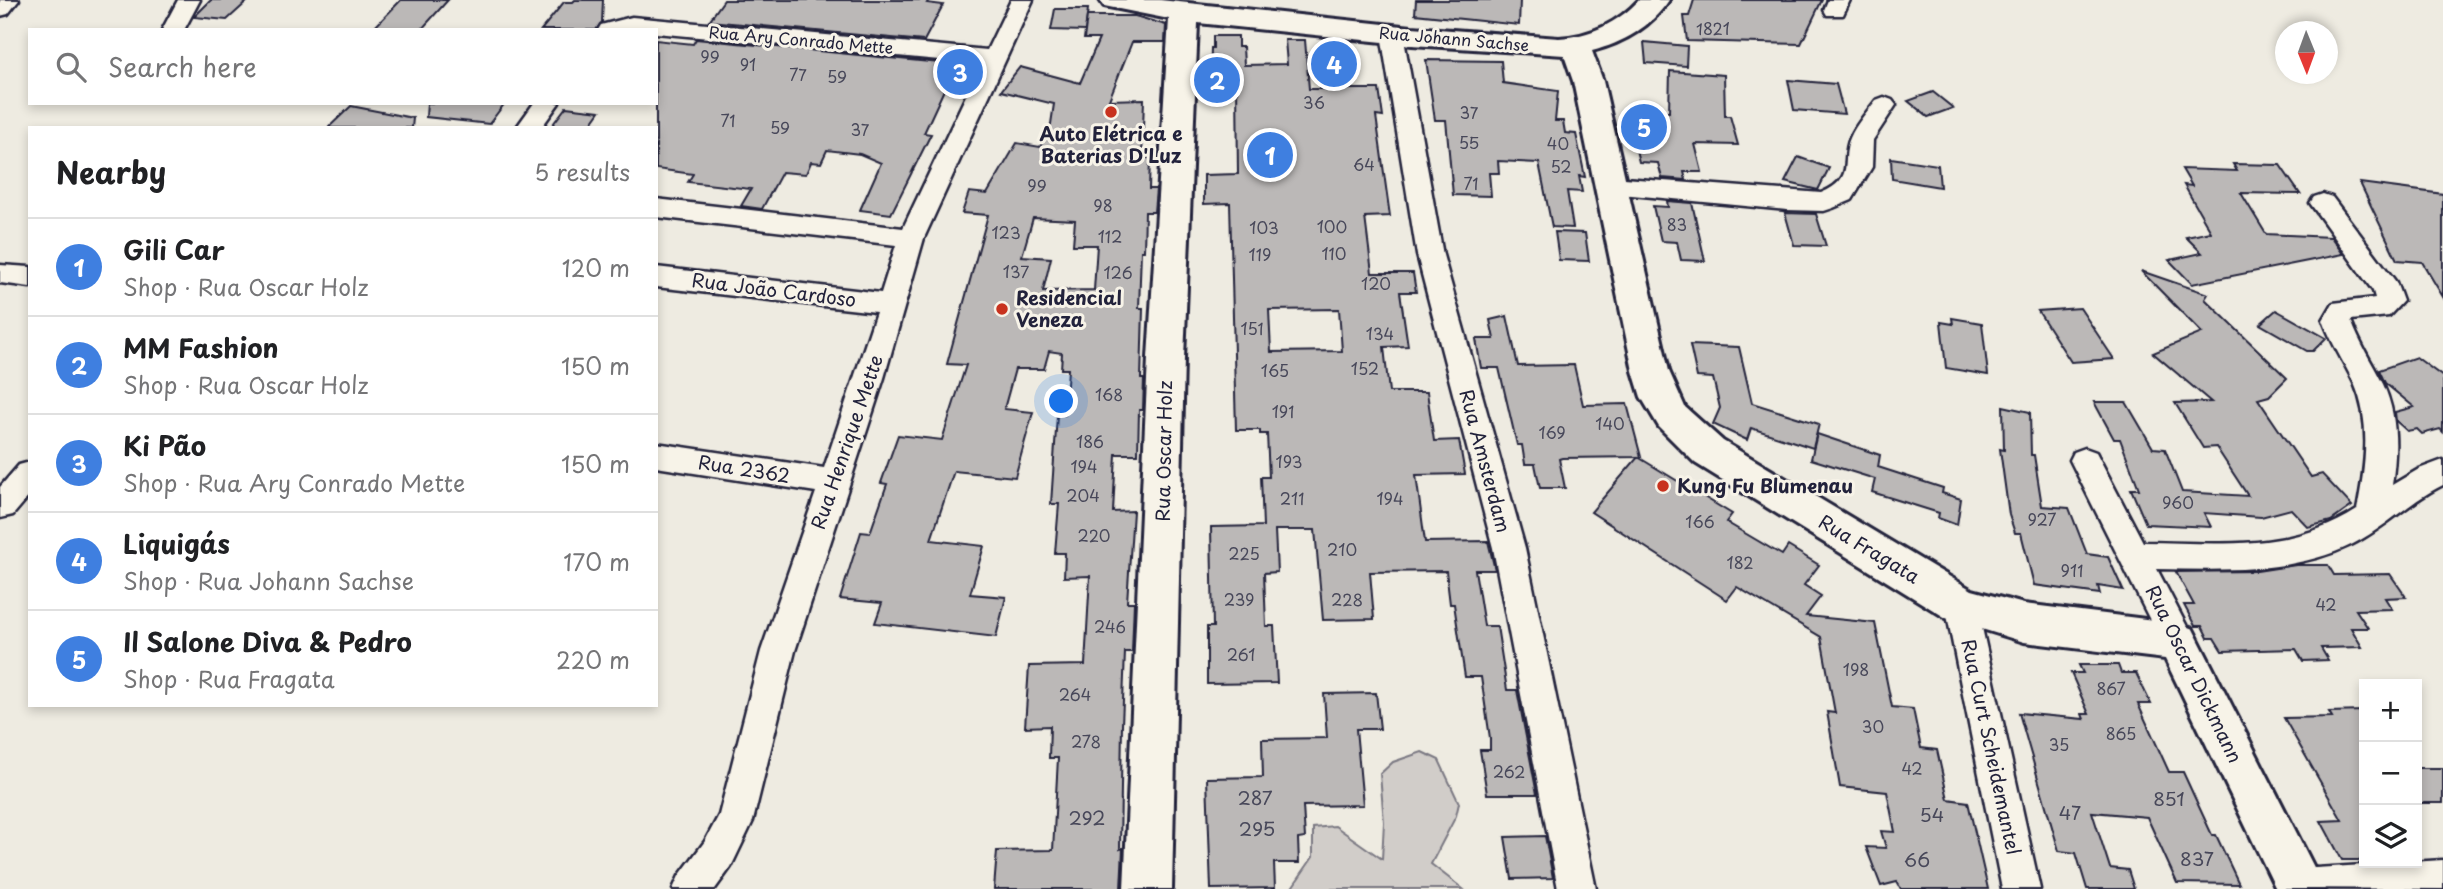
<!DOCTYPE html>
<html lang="en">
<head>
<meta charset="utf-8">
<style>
	body { margin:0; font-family:"Playpen Sans",sans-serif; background:#f6f6f6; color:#202124 }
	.controls { position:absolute; right:21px; bottom:21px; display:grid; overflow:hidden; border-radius:0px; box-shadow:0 4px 10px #0003 }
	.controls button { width:63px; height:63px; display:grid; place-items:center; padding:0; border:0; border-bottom:2px solid #e0e0e0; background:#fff; color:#202124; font:35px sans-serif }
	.compass { position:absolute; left:2275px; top:21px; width:63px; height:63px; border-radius:50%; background:#fff; box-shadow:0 4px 10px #0003; rotate:179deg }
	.you { position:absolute; left:1062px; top:402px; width:24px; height:24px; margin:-18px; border:5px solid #fff; border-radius:50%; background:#1a73e8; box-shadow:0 0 0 10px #1a73e833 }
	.badge { display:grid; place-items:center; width:46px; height:46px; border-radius:50%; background:#1a73e8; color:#fff; font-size:23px; font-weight:700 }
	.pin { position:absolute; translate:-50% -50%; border:4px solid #fff; box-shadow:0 2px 7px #0006 }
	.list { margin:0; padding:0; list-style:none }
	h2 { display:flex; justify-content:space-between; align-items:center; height:91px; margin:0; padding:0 28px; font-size:30px }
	h2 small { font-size:23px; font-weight:400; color:#757577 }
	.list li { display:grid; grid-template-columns:46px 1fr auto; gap:21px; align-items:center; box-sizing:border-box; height:98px; padding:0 28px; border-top:2px solid #e0e0e0 }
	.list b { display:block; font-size:26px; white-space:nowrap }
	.list p { margin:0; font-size:23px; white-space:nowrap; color:#757577 }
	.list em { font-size:23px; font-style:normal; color:#757577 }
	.icon { flex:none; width:38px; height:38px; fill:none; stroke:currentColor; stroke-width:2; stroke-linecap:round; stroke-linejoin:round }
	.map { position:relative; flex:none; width:2443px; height:889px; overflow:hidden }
	.search { position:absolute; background:#fff; box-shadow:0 4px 10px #0003; left:28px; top:28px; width:630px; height:77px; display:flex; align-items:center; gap:18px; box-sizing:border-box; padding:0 24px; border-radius:0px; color:#757577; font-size:26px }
	.panel { position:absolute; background:#fff; box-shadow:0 4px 10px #0003; left:28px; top:126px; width:630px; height:581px; border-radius:0px }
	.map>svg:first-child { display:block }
</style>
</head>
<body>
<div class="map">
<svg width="2443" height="889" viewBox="0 0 2443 889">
	<rect width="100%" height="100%" fill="#eeebe1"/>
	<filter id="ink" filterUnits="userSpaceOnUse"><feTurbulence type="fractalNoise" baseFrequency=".0143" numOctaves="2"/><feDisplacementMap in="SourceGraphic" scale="14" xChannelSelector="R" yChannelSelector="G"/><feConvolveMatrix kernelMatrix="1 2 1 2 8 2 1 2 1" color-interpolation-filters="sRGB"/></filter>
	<g filter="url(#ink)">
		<polygon fill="#d1cdc9" stroke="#7a7882" stroke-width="2" points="1422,752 1439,760 1459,803 1456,816 1431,864 1463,889 1291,889 1313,857 1313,828 1335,826 1382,859 1384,822 1380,774 1393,762"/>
		<g fill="#bbb8b7" stroke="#22223b" stroke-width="2" fill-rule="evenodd">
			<polygon points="211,0 249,0 227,20 194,17"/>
			<polygon points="401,0 448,0 421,30 372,30"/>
			<polygon points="575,0 603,0 602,22 596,30 541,30 564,2 573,2"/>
			<polygon points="724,0 929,0 927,3 943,5 924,41 709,21"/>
			<polygon points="1416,0 1520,0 1519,25 1415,14"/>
			<polygon points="1694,0 1822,0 1801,44 1687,41 1684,16 1689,16"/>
			<polygon points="1055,9 1088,9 1085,31 1051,30"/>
			<path d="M1087,16H1135L1166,25L1165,42H1132L1109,100L1144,99L1142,158H1150L1149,189H1156L1154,212H1145L1144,251H1141L1139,308H1143L1141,379H1144L1143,410H1139L1138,454H1116L1113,512L1133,511L1127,602H1134L1132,652H1125L1122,725L1120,849L1123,848L1121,889H994L997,851L1053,850L1058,758H1049L1050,726L1025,727L1029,666L1085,665L1090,576L1064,577L1065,553H1055L1059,504H1051L1057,415H1065L1068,369H1061L1062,353L1049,351L1044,369H1015L1004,409L1033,412L1015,477L954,471L931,540L984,546L970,594L1006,597L996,637L875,623L882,603L840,599L861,532L870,533L887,484L881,483L898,435L942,440L966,365L947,364L988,215L962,213L969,192L987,194L1017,143L1040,147L1051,124L1054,104L1001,91L1020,67L1080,83L1099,39H1084ZM1033,218L1075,220L1073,245H1097L1094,290L1043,291L1051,258L1022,256Z"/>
			<path d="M1213,36H1238V47H1243L1244,65L1287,64L1285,40H1305L1309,89H1379L1383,117L1376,116L1390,216L1365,217L1372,273H1413L1416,292H1400L1408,346L1384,347L1389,392H1427L1434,441L1459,440L1465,474L1416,475L1425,542L1488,541L1495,570H1475L1484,626H1497L1507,690H1517L1537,794H1487L1480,750H1490V738L1481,677H1465L1454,604H1450L1446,571L1370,572L1374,619L1323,620L1315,530H1275L1277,572L1264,573L1266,626H1274L1277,683L1207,684V627H1213L1211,527L1263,526L1261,477H1269L1267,434H1260V430H1236L1230,203L1204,204V175L1238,174L1237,84H1210L1211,48H1213ZM1339,309L1342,351L1271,352L1269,310Z"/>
			<polygon points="696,39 971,66 963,83 948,81 924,133 931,134 891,214 860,210 881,163 860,154 827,150 821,163 811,162 806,174 782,172 762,209 741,206 751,189 688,182 693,174 656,169 656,40 693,44"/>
			<polygon points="1644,42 1687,46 1686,66 1646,63"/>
			<polygon points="1426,60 1501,61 1503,83 1558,91 1555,121 1563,121 1565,133 1576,134 1585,177 1579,176 1582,192 1567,191 1573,228 1552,227 1539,163 1498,161 1499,173 1489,173 1491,196 1453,195 1446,120 1435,120"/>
			<polygon points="1670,71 1724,75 1725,116 1730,116 1738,145 1695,144 1702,172 1684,172 1686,180 1662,178 1658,163 1639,162 1626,110 1669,112"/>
			<polygon points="1788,80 1836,84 1844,114 1794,110"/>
			<polygon points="1933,92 1953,108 1928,117 1908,101"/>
			<polygon points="427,103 505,103 489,124 426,117"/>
			<polygon points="351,106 413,118 412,128 328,128"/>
			<polygon points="566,107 600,111 588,128 550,128"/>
			<polygon points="1798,157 1829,168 1818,190 1785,182"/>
			<polygon points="1891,158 1938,165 1940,187 1892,179"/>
			<polygon points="2233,164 2280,165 2300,194 2241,193 2266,234 2331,237 2343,254 2192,284 2169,260 2202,253 2186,237 2211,232 2184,185 2192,186 2182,169 2237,171"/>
			<polygon points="2360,183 2443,194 2443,297 2422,262 2397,260"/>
			<polygon points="1667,201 1692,203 1705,261 1681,260 1677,242 1661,241 1653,206 1668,207"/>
			<polygon points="1785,213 1816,214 1826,246 1794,245"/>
			<polygon points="1555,232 1585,233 1589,261 1559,260"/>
			<polygon points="2141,271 2208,294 2205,299 2287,378 2269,396 2258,399 2311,477 2322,474 2352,506 2331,521 2308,527 2291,509 2261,517 2204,513 2211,527 2146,524 2131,489 2139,489 2120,439 2114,439 2094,402 2126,402 2153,448 2165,449 2182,492 2248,496 2216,447 2203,448 2175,403 2211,402 2153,353 2202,333"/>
			<polygon points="2080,308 2114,359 2071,362 2038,311"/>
			<polygon points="2276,310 2326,338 2313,351 2307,351 2260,324"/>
			<polygon points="1507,316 1518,366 1574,365 1583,405 1627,404 1641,457 1562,458 1559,459 1565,488 1540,488 1535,464 1525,464 1522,445 1517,445 1499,368 1481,368 1476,339 1494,339 1490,320"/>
			<polygon points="1952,318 1982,323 1988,375 1946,368 1941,322 1953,324"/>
			<polygon points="1690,345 1739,347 1752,403 1819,424 1813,448 1751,428 1747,440 1713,424 1720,408 1713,378 1697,377"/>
			<polygon points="2416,357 2443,377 2443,432 2440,429 2422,434 2417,429 2407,431 2396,421 2395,412 2414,407 2385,383 2379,370"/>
			<polygon points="2003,406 2030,412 2031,455 2034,455 2042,506 2069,508 2087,554 2108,557 2123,590 2098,586 2100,594 2034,585 2021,533 2015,533 2009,515 2000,449 2004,450"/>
			<polygon points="1817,434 1880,455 1878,467 1943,488 1942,493 1961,499 1957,525 1938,518 1939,513 1872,492 1875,479 1811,459"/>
			<polygon points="1638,457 1732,514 1726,522 1782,555 1788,546 1819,565 1804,585 1821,596 1806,616 1875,623 1892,707 1913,709 1921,748 1937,750 1948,799 1968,802 1988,889 1901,889 1897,882 1881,886 1866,847 1886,848 1881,831 1895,832 1887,792 1840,787 1827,712 1835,713 1821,637 1737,587 1727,600 1591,512"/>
			<polygon points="2296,565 2328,565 2334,575 2390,574 2406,597 2385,598 2392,609 2356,610 2368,628 2351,628 2362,647 2321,648 2328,660 2303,661 2296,649 2222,651 2214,638 2208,638 2202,626 2195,626 2184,605 2194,605 2176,572 2257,571"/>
			<polygon points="2079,665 2118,665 2121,673 2136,673 2151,704 2138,704 2169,772 2183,772 2212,835 2216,835 2239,884 2177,883 2147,817 2092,812 2110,868 2128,870 2134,889 2087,889 2076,853 2059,851 2019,713 2084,719 2082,714 2089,714 2071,673 2083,673"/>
			<polygon points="1376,693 1380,729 1356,729 1363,805 1303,806 1305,838 1298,839 1299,863 1274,863 1275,888 1211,889 1207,778 1263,777 1262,739 1327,738 1324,694"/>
			<polygon points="2364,711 2364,860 2342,860 2321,821 2342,820 2284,718 2332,717 2329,712"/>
			<rect x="2417" y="768" width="26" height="35"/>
			<polygon points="1545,836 1553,878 1512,879 1505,837"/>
		</g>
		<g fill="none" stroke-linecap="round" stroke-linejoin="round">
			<g stroke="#22223b" stroke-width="5">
				<g id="street">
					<polygon points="0,0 19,0 8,14 0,16"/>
					<polygon points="178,0 200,0 184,30 162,30"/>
					<polygon points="1011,0 1033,0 924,238 884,378 795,651 753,821 731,867 715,889 673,889 679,876 705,841 719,815 761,651 816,492 656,467 656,443 824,468 876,312 656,287 656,267 881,293 896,245 656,217 656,199 903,228 981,64 656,33 656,30 598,30 601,25 632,17 987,50"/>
					<polygon points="1828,0 1850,0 1843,15 1827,15 1824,10"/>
					<polygon points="1392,27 1400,29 1403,34 1443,255 1525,548 1596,889 1558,889 1493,548 1417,255 1381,34 1384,29"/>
					<path d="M1884,97L1892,100L1896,105L1873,140L1872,167L1852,200L1833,208L1824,211L1787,210L1611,193L1602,191L1598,185L1602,179L1611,177L1821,193C1857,178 1840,160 1850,138C1856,124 1867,112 1876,100Z"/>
					<polygon points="534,103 559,103 541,128 516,128"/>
					<path d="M2323,194L2332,197L2396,282L2403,301L2389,316L2351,320C2359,343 2372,362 2383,384C2398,416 2397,451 2392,485L2419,469L2443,460V485C2410,501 2385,528 2353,544C2292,574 2223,570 2157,569L2195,642L2190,652L2178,657L2166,652L2070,460L2074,452L2085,448L2096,452L2143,542C2216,543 2293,552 2357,510C2365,468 2372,424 2354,383C2344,362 2331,343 2323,320L2333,303L2375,298L2373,291L2310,203L2314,197Z"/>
					<polygon points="0,265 30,267 30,287 0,283"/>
					<polygon points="30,462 30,495 13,515 0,518 0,487 19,465"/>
					<polygon points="1961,591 1973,595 1977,605 2040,889 2002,889 1945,605 1949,595"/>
					<polygon points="2443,860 2443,889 2281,888 2287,875 2300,869"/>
				</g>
			</g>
			<g stroke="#22223b" stroke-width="6">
				<path id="secondary" d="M1100,0H1160L1412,27L1559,38C1590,36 1618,23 1639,0H1669C1651,27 1623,43 1592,51L1603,81L1669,371L1685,407L1723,441L1972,590L2024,604L2178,623L2193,629L2325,889H2276L2165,659L2024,642L1946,618L1695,463L1659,427L1641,397L1633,371L1573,81L1564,55L1412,45L1198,23L1184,358L1172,889H1124L1148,358L1169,19L1104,6Z"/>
			</g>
			<use href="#street" fill="#f7f3e8" fill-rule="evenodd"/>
			<use href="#secondary" fill="#f7f3e8" fill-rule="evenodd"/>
		</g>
	</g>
	<g fill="#c8321e" stroke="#f7f3e8" stroke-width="2.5">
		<circle cx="1111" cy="112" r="7"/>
		<circle cx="1002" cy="309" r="7"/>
		<circle cx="1663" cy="486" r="7"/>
	</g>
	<g text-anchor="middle" stroke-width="6" stroke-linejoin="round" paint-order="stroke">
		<g font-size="16" fill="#48485a">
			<text x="1713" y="35">1821</text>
			<text x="710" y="63">99</text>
			<text x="748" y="71">91</text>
			<text x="798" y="81">77</text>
			<text x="837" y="83">59</text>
			<text x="1314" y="109">36</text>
			<text x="1469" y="119">37</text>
			<text x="728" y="127">71</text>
			<text x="780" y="134">59</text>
			<text x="860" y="136">37</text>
			<text x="1469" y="149">55</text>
			<text x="1558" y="150">40</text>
			<text x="1364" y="171">64</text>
			<text x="1561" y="173">52</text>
			<text x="1471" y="190">71</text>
			<text x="1037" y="192">99</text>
			<text x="1103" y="212">98</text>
			<text x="1677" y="231">83</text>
			<text x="1332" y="233">100</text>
			<text x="1264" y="234">103</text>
			<text x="1006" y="239">123</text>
			<text x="1110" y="243">112</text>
			<text x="1334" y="260">110</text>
			<text x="1260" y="261">119</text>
			<text x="1016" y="278">137</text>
			<text x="1118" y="279">126</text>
			<text x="1376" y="290">120</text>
			<text x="1252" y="335">151</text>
			<text x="1380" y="340">134</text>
			<text x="1365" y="375">152</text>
			<text x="1275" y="377">165</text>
			<text x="1109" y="401">168</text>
			<text x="1283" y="418">191</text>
			<text x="1610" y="430">140</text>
			<text x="1552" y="439">169</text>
			<text x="1090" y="448">186</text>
			<text x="1289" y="468">193</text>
			<text x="1084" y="473">194</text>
			<text x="1083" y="502">204</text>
			<text x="1292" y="505">211</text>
			<text x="1390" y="505">194</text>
			<text x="2178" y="509">960</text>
			<text x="2042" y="526">927</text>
			<text x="1700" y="528">166</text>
			<text x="1094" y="542">220</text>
			<text x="1342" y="556">210</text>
			<text x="1244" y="560">225</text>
			<text x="1740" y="569">182</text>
			<text x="2072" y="577">911</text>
			<text x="1239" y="606">239</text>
			<text x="1347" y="606">228</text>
			<text x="2326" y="611">42</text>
			<text x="1110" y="633">246</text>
			<text x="1241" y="661">261</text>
			<text x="1856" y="676">198</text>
			<text x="2111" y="695">867</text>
			<text x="1075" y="701">264</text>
			<text x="1873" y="733">30</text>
			<text x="2121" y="740">865</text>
			<text x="1086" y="748">278</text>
			<text x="2059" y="751">35</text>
			<text x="1912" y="775">42</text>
			<text x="1509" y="778">262</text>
		</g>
		<g font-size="16" fill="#22223b" stroke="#f7f3e8">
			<text transform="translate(1454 39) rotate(5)" y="6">Rua Johann Sachse</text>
			<text transform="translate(801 40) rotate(5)" y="6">Rua Ary Conrado Mette</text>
		</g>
		<g font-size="19" font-weight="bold" fill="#22223b" stroke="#f7f3e8" text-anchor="start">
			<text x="1111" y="141" text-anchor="middle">Auto Elétrica e<tspan x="1111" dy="22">Baterias D'Luz</tspan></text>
			<text x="1016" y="305">Residencial<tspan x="1016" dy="22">Veneza</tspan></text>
			<text x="1677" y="493">Kung Fu Blumenau</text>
		</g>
		<g font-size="19" fill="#22223b" stroke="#f7f3e8">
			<text transform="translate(774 290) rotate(7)" y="7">Rua João Cardoso</text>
			<text transform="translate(847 442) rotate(-71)" y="7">Rua Henrique Mette</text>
			<text transform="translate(1164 451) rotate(-89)" y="7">Rua Oscar Holz</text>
			<text transform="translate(1485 461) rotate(75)" y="7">Rua Amsterdam</text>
			<text transform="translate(744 469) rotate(9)" y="7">Rua 2362</text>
			<text transform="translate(1869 549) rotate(31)" y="7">Rua Fragata</text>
			<text transform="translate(2194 674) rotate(64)" y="7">Rua Oscar Dickmann</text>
			<text transform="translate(1991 747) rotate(78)" y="7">Rua Curt Scheidemantel</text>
		</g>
		<g font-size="19" fill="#48485a">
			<text x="1255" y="805">287</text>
			<text x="2169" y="806">851</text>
			<text x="2070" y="820">47</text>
			<text x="1932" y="822">54</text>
			<text x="1087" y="825">292</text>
			<text x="1257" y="836">295</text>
			<text x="2197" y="866">837</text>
			<text x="1917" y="867">66</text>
		</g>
	</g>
</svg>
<div class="controls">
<button>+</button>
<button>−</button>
<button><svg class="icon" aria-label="layers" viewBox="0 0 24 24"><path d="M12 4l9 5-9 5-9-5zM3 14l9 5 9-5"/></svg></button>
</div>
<svg class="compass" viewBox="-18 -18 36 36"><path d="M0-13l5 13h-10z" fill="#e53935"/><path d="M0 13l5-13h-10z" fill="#757577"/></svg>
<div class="you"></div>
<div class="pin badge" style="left:1270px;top:155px;background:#3f7fe0">1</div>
<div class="pin badge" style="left:1217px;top:80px;background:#3f7fe0">2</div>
<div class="pin badge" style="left:960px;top:72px;background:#3f7fe0">3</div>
<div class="pin badge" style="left:1334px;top:64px;background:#3f7fe0">4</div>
<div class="pin badge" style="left:1644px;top:127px;background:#3f7fe0">5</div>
<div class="search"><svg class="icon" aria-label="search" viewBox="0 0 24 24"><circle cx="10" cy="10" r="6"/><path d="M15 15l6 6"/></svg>Search here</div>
<section class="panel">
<h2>Nearby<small>5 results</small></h2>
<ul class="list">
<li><span class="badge" style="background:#3f7fe0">1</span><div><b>Gili Car</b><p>Shop · Rua Oscar Holz</p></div><em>120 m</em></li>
<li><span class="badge" style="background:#3f7fe0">2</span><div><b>MM Fashion</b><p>Shop · Rua Oscar Holz</p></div><em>150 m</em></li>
<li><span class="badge" style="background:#3f7fe0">3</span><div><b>Ki Pão</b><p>Shop · Rua Ary Conrado Mette</p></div><em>150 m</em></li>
<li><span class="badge" style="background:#3f7fe0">4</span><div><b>Liquigás</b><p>Shop · Rua Johann Sachse</p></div><em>170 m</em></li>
<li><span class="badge" style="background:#3f7fe0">5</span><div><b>Il Salone Diva &amp; Pedro</b><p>Shop · Rua Fragata</p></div><em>220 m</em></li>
</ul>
</section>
</div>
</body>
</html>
